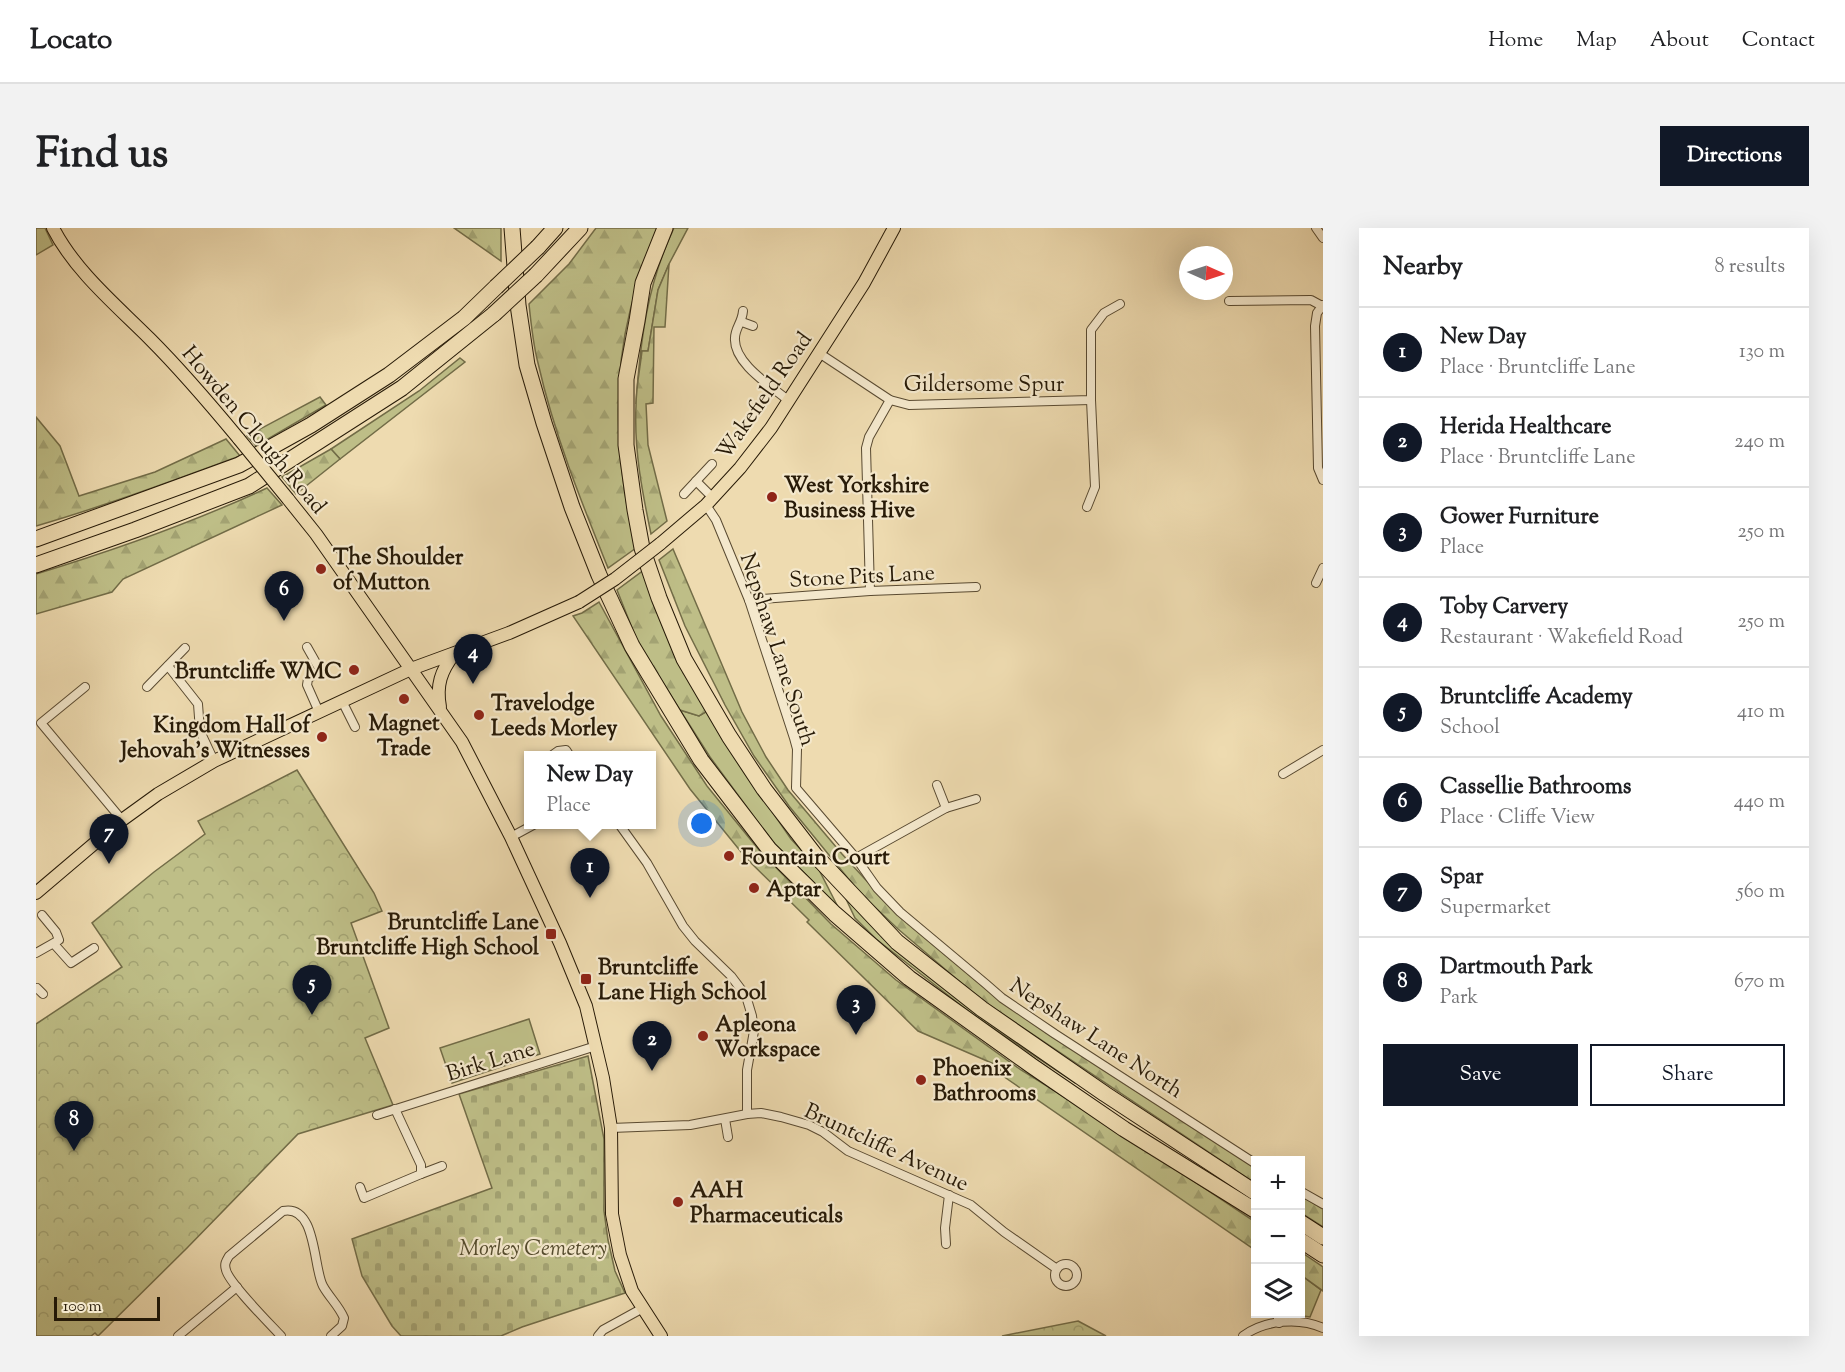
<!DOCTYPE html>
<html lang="en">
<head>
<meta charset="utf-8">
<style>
	body { margin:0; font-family:"Sorts Mill Goudy",serif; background:#f2f2f2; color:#202124 }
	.controls { position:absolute; right:18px; bottom:18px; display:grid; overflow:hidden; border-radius:0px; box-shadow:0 6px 24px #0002 }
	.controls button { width:54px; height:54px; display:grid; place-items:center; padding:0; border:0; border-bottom:2px solid #e0e0e0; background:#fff; color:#202124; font:30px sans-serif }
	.compass { position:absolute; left:1143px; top:18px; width:54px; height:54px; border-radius:50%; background:#fff; box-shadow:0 6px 24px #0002; rotate:93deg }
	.scale { position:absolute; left:18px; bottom:15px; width:106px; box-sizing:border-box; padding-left:6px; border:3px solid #271a07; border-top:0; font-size:16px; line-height:21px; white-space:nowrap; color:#271a07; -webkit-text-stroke:4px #f4e8cc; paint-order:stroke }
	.you { position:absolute; left:666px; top:596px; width:21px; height:21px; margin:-15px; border:4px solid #fff; border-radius:50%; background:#1a73e8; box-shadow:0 0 0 9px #1a73e833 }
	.badge { display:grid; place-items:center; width:39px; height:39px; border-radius:50%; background:#111827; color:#fff; font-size:20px; font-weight:700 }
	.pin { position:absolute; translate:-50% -50px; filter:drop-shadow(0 2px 3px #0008) }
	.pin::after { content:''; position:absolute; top:32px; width:21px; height:18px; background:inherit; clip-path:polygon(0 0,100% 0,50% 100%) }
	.popup { position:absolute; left:488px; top:523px; width:132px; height:78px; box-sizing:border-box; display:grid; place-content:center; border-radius:0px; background:#fff; filter:drop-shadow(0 2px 4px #0005); font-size:20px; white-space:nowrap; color:#757577 }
	.popup b { font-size:22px; color:#202124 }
	.popup::after { content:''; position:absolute; left:50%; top:100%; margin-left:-12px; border:12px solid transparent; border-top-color:#fff }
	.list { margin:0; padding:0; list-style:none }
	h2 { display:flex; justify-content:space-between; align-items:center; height:78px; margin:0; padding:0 24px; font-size:26px }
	h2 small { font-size:20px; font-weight:400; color:#757577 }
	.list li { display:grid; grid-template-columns:39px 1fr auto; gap:18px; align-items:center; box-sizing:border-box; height:90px; padding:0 24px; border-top:2px solid #e0e0e0 }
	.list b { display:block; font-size:22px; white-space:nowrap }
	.list p { margin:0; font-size:20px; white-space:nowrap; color:#757577 }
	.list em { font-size:20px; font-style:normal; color:#757577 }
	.actions { display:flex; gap:12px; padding:18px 24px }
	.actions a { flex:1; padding:14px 0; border:2px solid #111827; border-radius:0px; text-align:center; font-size:21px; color:#111827 }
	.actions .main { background:#111827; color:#fff }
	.icon { flex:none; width:33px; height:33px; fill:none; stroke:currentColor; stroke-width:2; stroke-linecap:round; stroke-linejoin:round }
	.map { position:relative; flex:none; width:1287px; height:1108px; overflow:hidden; border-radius:0px }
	header { display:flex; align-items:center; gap:36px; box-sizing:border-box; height:84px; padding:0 30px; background:#fff; border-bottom:2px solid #e0e0e0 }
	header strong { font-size:28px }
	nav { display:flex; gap:33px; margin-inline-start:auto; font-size:21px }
	.intro { display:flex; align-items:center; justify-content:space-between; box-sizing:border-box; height:144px; padding:0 36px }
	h1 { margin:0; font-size:42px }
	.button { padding:15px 27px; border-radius:0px; background:#111827; color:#fff; font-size:21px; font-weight:700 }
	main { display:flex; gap:36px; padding:0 36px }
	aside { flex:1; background:#fff; border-radius:0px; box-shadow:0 6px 24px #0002 }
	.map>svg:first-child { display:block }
</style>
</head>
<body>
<header>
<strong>Locato</strong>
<nav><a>Home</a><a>Map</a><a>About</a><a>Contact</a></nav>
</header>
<div class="intro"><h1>Find us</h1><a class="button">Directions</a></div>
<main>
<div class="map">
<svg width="1287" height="1108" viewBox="0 0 1287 1108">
	<defs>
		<pattern id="forest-firs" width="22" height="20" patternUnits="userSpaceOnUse" patternTransform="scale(1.5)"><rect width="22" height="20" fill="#bebe87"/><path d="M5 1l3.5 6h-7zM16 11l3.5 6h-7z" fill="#a3a373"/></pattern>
		<pattern id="cemetery-stones" width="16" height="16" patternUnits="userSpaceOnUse" patternTransform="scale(1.5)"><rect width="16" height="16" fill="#bebe87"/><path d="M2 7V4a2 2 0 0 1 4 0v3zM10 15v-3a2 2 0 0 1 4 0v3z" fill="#a3a373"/></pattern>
		<pattern id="park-crowns" width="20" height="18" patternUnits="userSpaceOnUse" patternTransform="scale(1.5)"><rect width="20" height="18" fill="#bebe87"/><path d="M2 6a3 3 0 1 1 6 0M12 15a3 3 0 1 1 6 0" fill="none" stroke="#a3a373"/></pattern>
	</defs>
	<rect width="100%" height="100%" fill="#eedbb0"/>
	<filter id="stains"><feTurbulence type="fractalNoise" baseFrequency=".00333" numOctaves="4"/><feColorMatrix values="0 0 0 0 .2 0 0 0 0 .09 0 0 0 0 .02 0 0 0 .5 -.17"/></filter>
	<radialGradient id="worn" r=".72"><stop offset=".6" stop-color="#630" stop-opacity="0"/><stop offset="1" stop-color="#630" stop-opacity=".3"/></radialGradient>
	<g fill="#bebe87" stroke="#726c47" stroke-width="1.5">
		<polygon points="0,0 9,0 17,17 0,27"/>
		<path d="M638,0H652L633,36L622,62L612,123H606L600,176C604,115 611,56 638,0Z"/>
		<polygon points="424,130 429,134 304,231 295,221 383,163"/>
		<polygon points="644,482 663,488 673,482 713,550 755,611 782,640 802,679 736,613 674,529"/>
		<polygon points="810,671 843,704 1040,853 1039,855 936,786 840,711 819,690"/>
		<polygon points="493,791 504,826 416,855 404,820"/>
		<polygon points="1265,1047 1285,1062 1274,1089 1260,1087 1264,1086"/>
	</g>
	<g fill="url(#forest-firs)" stroke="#726c47" stroke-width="1.5">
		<polygon points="418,0 465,0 465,33"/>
		<path d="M560,0H622C611,27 601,54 594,83C575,159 581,244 600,320L572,340C545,273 518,206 502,135C497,116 495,96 493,76L533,36Z"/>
		<path d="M633,36L629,99H618L617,175L610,176L612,217L631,293L615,306C606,263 598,222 600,178C600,159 604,141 606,123H612L622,62Z"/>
		<polygon points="284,169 290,177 220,218 211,208"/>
		<path d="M0,189L24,218L43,268L119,244L190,211L204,228C136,253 69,278 0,298Z"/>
		<polygon points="295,221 304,231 260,266 246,249"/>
		<path d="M231,260L246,277L87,351L76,364L0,386V346C79,322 156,295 231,260Z"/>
		<polygon points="637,321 706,484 730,529 752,562 806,626 861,686 951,762 1219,939 1219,955 944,771 862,701 824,665 753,578 718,528 689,477 649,398 623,332"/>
		<polygon points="608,342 673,482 663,488 644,482 602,415 581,362"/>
		<polygon points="563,374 625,488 671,558 723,622 795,696 860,752 985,842 1075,898 1219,994 1219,1022 964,846 965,839 882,803 771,694 773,692 710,630 654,561 537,388 546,385"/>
		<polygon points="1264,967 1287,981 1287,999 1265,985"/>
		<polygon points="1265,1024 1287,1039 1287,1063 1265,1047"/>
	</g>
	<polygon fill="url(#cemetery-stones)" stroke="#726c47" stroke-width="1.5" points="552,828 568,911 568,983 572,1012 579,1043 589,1065 486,1099 465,1108 365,1108 356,1098 326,1048 316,1011 456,960 423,866"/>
	<g fill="url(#park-crowns)" stroke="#726c47" stroke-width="1.5">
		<polygon points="261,542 338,665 346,683 315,695 353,800 329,810 357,877 262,906 151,1020 62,1108 59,1105 55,1108 0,1108 0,796 86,739 56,695 118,644 169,606 162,593"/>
		<polygon points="1042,1093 1070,1108 966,1108"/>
	</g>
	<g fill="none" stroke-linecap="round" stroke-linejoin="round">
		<g stroke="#594a31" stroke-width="10">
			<g id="minor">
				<polyline points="1280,0 1287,10"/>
				<polyline points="1193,73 1275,72 1286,78"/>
				<polyline points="1287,77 1281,85 1279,98 1282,240 1287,252"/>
				<path d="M707,83C706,95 699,100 699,110C697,135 735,158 753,173"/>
				<polyline points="706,94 717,98"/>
				<polyline points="783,125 854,172 873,177 1055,172 1055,102 1068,85 1084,76"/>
				<polyline points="660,253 677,270"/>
				<polyline points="648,266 676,236"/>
				<polyline points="670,277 680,292 713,372 758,510 761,521 760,560 820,630 841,660 864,684 950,756 966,770 1019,806 1220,936"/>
				<polyline points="1051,279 1059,259 1055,172"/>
				<polyline points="1280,355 1287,340"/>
				<polyline points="834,363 830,220 833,209 854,172"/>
				<polyline points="713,372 834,363 940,359"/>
				<polyline points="271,419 284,442 272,451 271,457 283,484"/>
				<polyline points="132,438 162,476 164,503 178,533"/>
				<polyline points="49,459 5,495 86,592"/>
				<polyline points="111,459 149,420"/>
				<polyline points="306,473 319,499"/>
				<polyline points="515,528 522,523 530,522 534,528"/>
				<polyline points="1247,546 1287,522"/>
				<polyline points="901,557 910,580"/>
				<polyline points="583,596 611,635 647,698 659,713 695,748 710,768 716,788 718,803 711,842 711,886"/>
				<polyline points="475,609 499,596"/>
				<polyline points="820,630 910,580 940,571"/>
				<polyline points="18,716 35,735 58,720"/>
				<polyline points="0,725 23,712 20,704 6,687"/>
				<polyline points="0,761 1,760 7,766"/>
				<polyline points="341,887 560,818"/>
				<polyline points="689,891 692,909"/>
				<polyline points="575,900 654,897 711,886 725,885 745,889 773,897 787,904 812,923 935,977 968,1004 1021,1041"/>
				<polyline points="385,946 406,938"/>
				<polyline points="324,959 328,970 385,946 385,937 359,881"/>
				<polyline points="1264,963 1287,976"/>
				<polyline points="910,1016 909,1000 913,967"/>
				<circle cx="1030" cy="1047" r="11"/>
				<polyline points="1241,1086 1243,1095"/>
				<polyline points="142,1108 201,1059"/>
				<path d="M245,1108C234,1096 193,1055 190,1042C188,1036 190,1033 193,1028L247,983C281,976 277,1040 287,1058C293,1069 303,1078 308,1090L306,1098L295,1108"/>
				<polyline points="562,1108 567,1102 607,1080"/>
				<path d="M1207,1108C1228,1092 1263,1089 1287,1100"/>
			</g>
		</g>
		<g stroke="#271a07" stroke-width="14">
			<g id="primary">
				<path d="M17,0C39,43 80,77 114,111C146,143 174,176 203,211"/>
				<polyline points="252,271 280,306 426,514 475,609 524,715 550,778 567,850 575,900 576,986 584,1027 596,1063 625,1108"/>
				<polyline points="624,316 670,277 704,240 735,200 828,55 858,0"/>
				<path d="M404,479C400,457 405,443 418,426"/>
				<polyline points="0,665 86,592 122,566 178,533 375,441 473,405 543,374"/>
			</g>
		</g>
		<g stroke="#271a07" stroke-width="17">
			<g id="motorway">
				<polyline points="476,0 482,77 491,137 508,195 536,279 563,347 596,418 665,532 733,621 799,686 873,750 996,838 1088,901 1220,983"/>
				<polyline points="629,0 607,55 601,93 590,151 590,217 599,282 606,320 623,370 648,431 693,508 728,561 779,627 861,714 946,781 1069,866 1220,965"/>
				<polyline points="502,19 519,0"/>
				<polyline points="500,47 544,0"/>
				<polyline points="0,311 203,237 275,197 353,147 428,90 460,59"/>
				<polyline points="0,337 99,302 213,258 366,160 458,86"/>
				<polyline points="1264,994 1287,1009"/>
				<polyline points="1264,1012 1287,1027"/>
			</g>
		</g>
		<use href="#minor" stroke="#f4e8cc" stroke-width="8"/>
		<use href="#primary" stroke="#eedbb0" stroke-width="12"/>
		<use href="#motorway" stroke="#eedbb0" stroke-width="15"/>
		<g stroke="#271a07" stroke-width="14" stroke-linecap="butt">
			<g id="primary-bridge">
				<polyline points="203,211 252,271"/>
				<polyline points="543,374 579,351 624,316"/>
			</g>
		</g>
		<g stroke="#271a07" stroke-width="17" stroke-linecap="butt">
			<g id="motorway-bridge">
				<polyline points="460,59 502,19"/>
				<polyline points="458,86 500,47"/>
			</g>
		</g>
		<use href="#primary-bridge" stroke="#eedbb0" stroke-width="12"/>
		<use href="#motorway-bridge" stroke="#eedbb0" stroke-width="15"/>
	</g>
	<g fill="#8f2418" stroke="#f4e8cc" stroke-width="2">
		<circle cx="736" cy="269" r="6"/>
		<circle cx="285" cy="341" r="6"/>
		<circle cx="318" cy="442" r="6"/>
		<circle cx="368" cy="471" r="6"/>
		<circle cx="443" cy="487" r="6"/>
		<circle cx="286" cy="509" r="6"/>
		<circle cx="693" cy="628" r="6"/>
		<circle cx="718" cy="660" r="6"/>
		<rect x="509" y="700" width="12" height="12" rx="3"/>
		<rect x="544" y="745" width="12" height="12" rx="3"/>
		<circle cx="667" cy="808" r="6"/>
		<circle cx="885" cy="852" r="6"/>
		<circle cx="642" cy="974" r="6"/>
	</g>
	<g text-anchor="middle" stroke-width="4.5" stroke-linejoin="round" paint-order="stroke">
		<g font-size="22" fill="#271a07" stroke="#f4e8cc">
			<text x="948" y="163">Gildersome Spur</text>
			<text transform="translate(727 167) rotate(-55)" y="8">Wakefield Road</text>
			<text transform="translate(219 201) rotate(50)" y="8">Howden Clough Road</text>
			<text transform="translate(826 347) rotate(-3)" y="8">Stone Pits Lane</text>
			<text transform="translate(743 421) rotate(72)" y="8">Nepshaw Lane South</text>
			<text transform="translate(1061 809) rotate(33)" y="8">Nepshaw Lane North</text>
			<text transform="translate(454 832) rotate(-17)" y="8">Birk Lane</text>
			<text transform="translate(851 918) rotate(25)" y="8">Bruntcliffe Avenue</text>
		</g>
		<g font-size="22" font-weight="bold" fill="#271a07" stroke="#f4e8cc" text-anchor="start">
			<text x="748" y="264">West Yorkshire<tspan x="748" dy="25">Business Hive</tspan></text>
			<text x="297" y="336">The Shoulder<tspan x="297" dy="25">of Mutton</tspan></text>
			<text x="306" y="450" text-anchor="end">Bruntcliffe WMC</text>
			<text x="455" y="482">Travelodge<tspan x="455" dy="25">Leeds Morley</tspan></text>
			<text x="368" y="502" text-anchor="middle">Magnet<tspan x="368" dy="25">Trade</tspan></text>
			<text x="274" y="504" text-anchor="end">Kingdom Hall of<tspan x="274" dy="25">Jehovah's Witnesses</tspan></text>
			<text x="705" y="636">Fountain Court</text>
			<text x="730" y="668">Aptar</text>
			<text x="503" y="701" text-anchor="end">Bruntcliffe Lane<tspan x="503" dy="25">Bruntcliffe High School</tspan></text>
			<text x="562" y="746">Bruntcliffe<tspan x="562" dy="25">Lane High School</tspan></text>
			<text x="679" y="803">Apleona<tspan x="679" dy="25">Workspace</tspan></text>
			<text x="897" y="847">Phoenix<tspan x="897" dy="25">Bathrooms</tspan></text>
			<text x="654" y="969">AAH<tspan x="654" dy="25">Pharmaceuticals</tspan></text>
		</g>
		<g font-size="22" font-style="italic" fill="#544b2d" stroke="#f4e8cc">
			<text x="497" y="1027">Morley Cemetery</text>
		</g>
	</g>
	<rect width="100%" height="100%" filter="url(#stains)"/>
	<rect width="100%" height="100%" fill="url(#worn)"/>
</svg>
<div class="controls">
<button>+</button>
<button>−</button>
<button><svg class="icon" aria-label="layers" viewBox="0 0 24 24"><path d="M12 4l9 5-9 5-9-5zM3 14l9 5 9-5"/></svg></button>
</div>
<svg class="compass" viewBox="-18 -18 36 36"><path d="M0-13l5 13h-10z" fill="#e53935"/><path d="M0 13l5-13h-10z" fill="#757577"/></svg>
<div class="scale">100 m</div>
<div class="you"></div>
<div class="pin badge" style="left:554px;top:670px">1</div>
<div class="popup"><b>New Day</b>Place</div>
<div class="pin badge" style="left:616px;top:843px">2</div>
<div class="pin badge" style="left:820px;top:807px">3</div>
<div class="pin badge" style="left:437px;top:456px">4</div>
<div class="pin badge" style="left:276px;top:787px">5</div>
<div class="pin badge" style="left:248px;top:393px">6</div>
<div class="pin badge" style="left:73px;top:636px">7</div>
<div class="pin badge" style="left:38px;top:923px">8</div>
</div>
<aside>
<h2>Nearby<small>8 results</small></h2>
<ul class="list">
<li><span class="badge">1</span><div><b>New Day</b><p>Place · Bruntcliffe Lane</p></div><em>130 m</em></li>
<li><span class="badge">2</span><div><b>Herida Healthcare</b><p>Place · Bruntcliffe Lane</p></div><em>240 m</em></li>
<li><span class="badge">3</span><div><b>Gower Furniture</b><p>Place</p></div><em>250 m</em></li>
<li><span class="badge">4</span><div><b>Toby Carvery</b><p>Restaurant · Wakefield Road</p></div><em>250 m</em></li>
<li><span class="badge">5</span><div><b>Bruntcliffe Academy</b><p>School</p></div><em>410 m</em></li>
<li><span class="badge">6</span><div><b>Cassellie Bathrooms</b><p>Place · Cliffe View</p></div><em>440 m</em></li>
<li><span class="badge">7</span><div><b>Spar</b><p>Supermarket</p></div><em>560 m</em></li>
<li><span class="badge">8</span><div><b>Dartmouth Park</b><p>Park</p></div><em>670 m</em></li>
</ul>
<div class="actions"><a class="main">Save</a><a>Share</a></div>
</aside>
</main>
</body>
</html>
